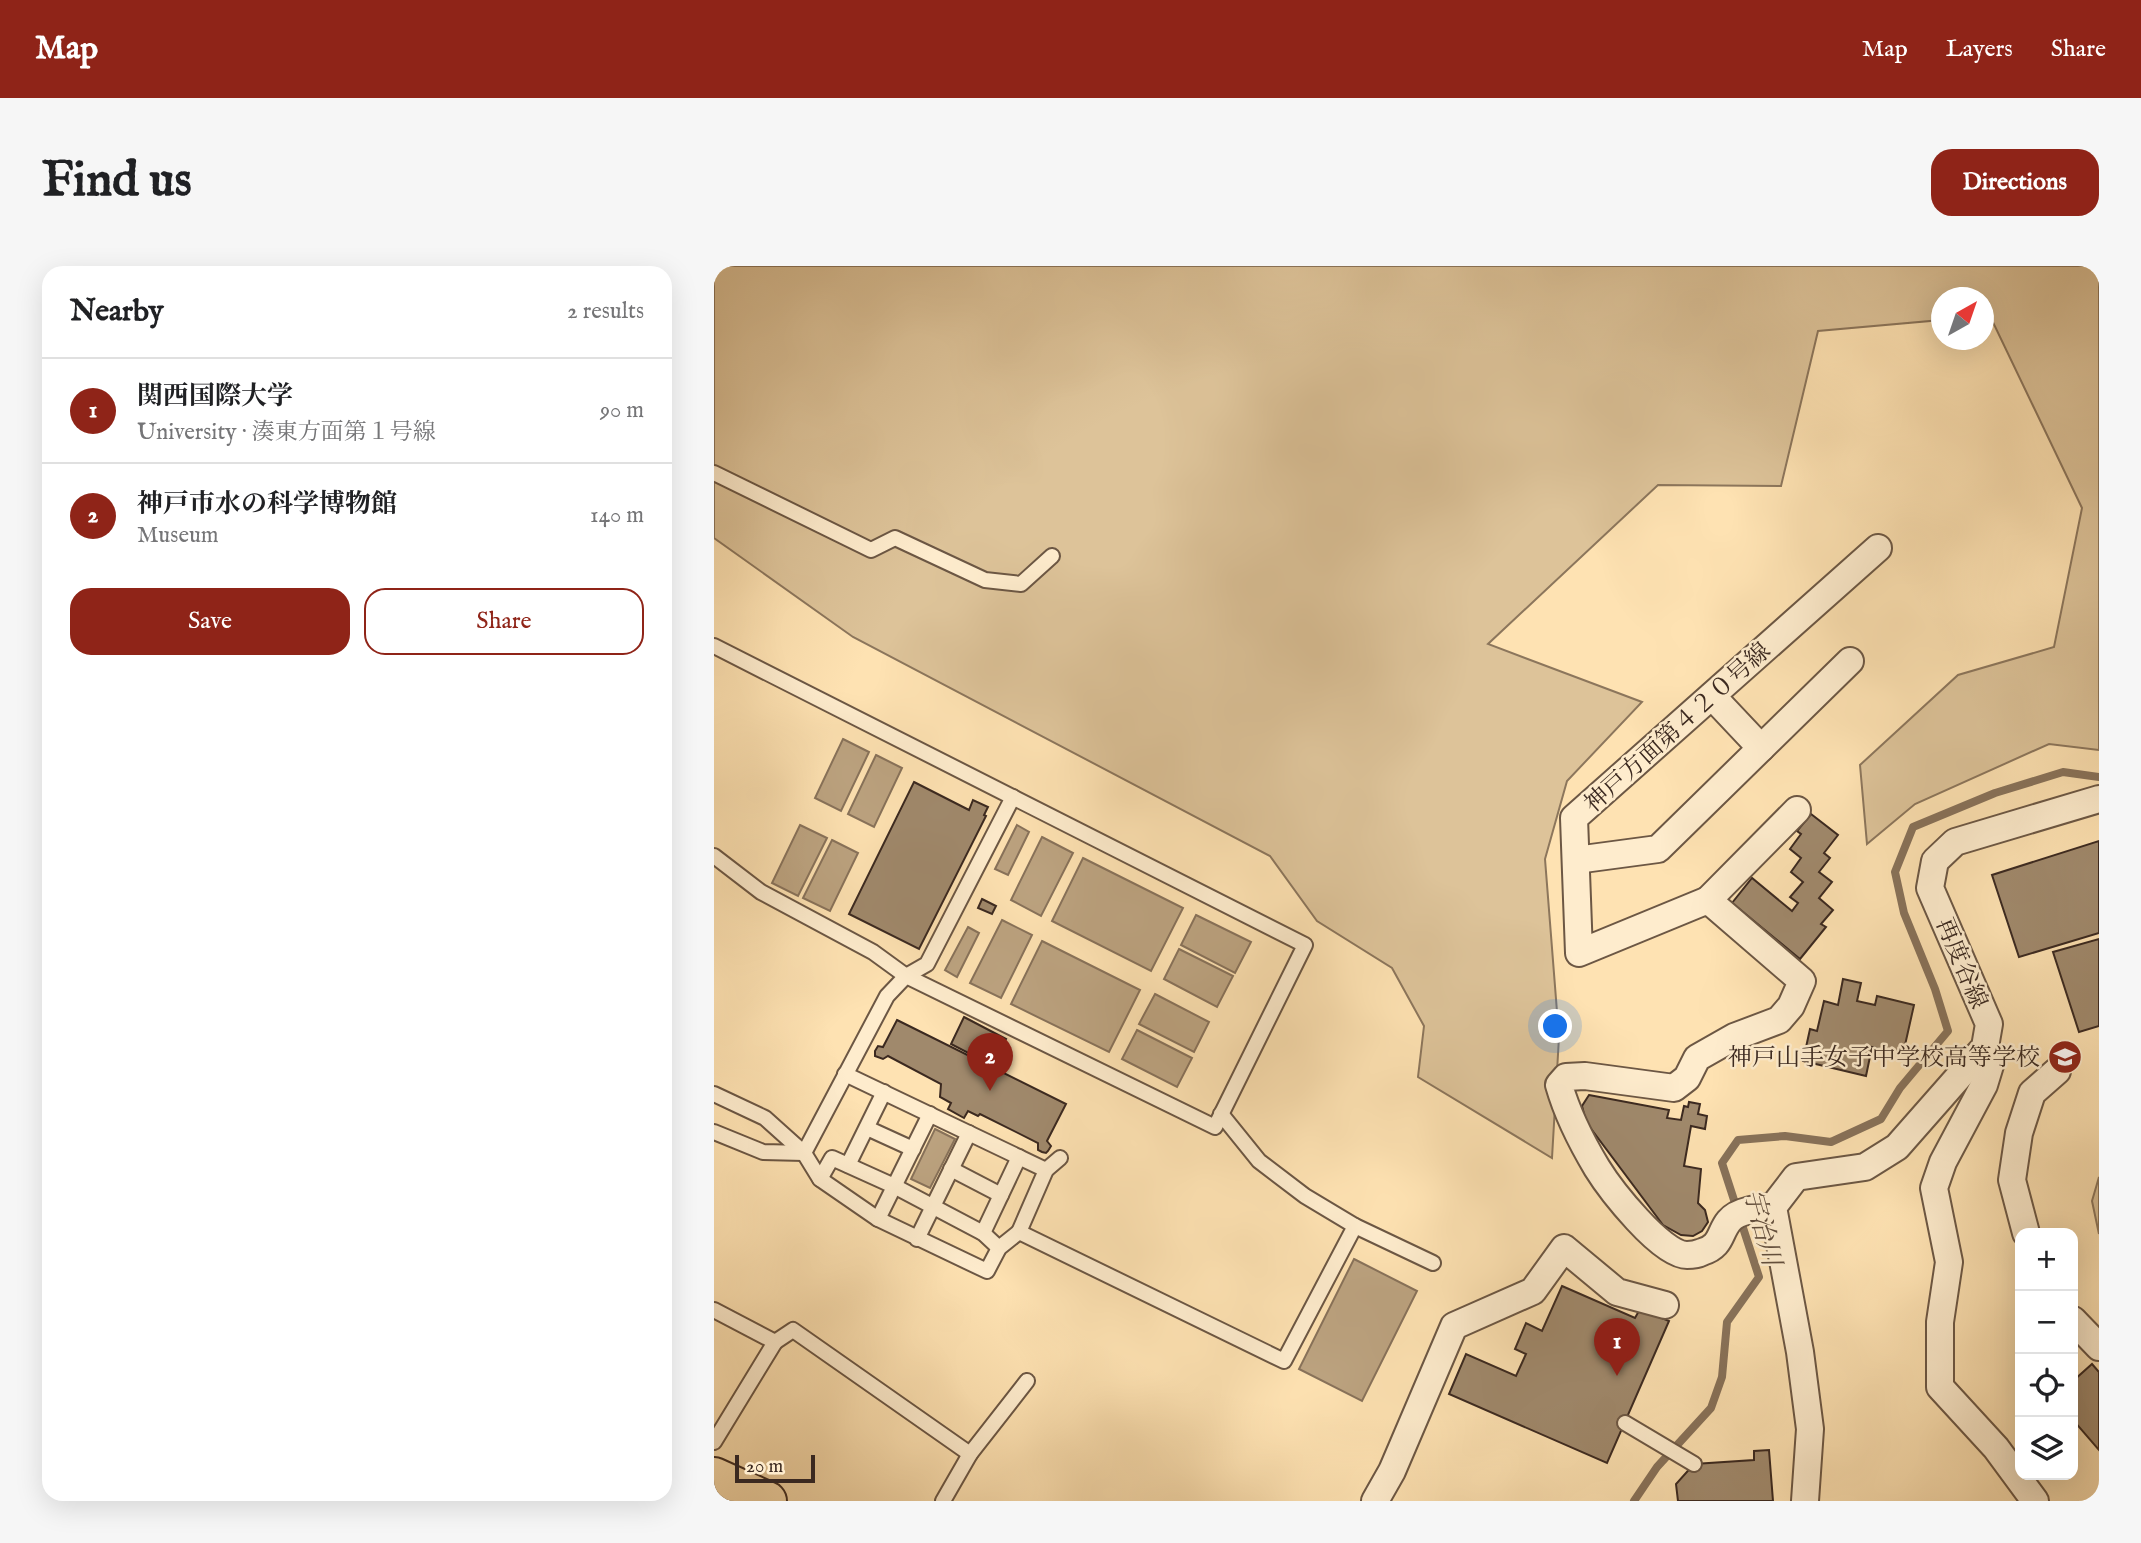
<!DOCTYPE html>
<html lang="en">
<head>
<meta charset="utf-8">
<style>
	body { margin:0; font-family:"IM FELL English","Noto Serif JP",serif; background:#f6f6f6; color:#202124 }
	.controls { position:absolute; right:21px; bottom:21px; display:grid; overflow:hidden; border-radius:14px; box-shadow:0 7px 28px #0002 }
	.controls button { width:63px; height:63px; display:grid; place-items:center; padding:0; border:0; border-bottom:2px solid #e0e0e0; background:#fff; color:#202124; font:35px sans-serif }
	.compass { position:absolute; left:1217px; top:21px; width:63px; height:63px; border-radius:50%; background:#fff; box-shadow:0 7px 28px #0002; rotate:40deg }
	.scale { position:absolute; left:21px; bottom:18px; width:80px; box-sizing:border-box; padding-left:7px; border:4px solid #3b2920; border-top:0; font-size:19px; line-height:24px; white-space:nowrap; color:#3b2920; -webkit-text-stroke:5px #feeccd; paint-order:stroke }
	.you { position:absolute; left:842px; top:761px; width:24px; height:24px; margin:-18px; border:5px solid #fff; border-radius:50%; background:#1a73e8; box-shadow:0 0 0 10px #1a73e833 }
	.badge { display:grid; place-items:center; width:46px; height:46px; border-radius:50%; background:#8f2418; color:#fff; font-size:23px; font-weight:700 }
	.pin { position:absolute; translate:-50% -58px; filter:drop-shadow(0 2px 4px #0008) }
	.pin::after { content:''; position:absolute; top:37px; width:24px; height:21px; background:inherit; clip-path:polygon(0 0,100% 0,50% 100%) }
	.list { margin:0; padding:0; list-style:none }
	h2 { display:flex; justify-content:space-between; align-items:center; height:91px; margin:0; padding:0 28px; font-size:30px }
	h2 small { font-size:23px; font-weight:400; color:#757577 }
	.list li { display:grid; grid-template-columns:46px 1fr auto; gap:21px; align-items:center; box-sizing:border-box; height:105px; padding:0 28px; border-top:2px solid #e0e0e0 }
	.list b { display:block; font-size:26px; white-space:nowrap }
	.list p { margin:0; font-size:23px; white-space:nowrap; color:#757577 }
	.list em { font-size:23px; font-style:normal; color:#757577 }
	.actions { display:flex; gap:14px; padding:21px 28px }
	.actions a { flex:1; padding:16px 0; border:2px solid #8f2418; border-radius:21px; text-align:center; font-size:24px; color:#8f2418 }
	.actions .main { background:#8f2418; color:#fff }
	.icon { flex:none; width:38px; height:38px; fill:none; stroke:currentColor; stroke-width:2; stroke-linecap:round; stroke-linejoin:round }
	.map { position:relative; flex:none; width:1385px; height:1235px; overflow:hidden; border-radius:21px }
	header { display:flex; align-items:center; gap:42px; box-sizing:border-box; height:98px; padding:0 35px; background:#8f2418; color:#fff }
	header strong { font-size:33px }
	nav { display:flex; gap:38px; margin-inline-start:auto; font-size:24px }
	.intro { display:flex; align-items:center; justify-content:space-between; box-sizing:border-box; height:168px; padding:0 42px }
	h1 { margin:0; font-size:49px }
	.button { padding:18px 32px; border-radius:21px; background:#8f2418; color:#fff; font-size:24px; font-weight:700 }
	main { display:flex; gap:42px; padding:0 42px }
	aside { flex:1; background:#fff; border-radius:21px; box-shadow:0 7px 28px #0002 }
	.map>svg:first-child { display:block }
</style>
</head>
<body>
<header>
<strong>Map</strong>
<nav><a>Map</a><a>Layers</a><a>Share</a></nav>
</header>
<div class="intro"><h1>Find us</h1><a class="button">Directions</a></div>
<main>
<aside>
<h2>Nearby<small>2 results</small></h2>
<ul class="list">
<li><span class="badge">1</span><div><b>関西国際大学</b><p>University · 湊東方面第１号線</p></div><em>90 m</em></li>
<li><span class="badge">2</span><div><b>神戸市水の科学博物館</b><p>Museum</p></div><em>140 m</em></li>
</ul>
<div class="actions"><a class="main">Save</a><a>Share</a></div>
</aside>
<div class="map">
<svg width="1385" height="1235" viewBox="0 0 1385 1235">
	<rect width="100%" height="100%" fill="#fee2b2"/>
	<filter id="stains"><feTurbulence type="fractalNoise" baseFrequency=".00286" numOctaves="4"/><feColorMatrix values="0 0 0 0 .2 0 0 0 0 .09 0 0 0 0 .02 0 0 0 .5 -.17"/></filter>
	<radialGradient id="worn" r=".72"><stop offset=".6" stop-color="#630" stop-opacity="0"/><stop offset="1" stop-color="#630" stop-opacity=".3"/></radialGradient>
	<g fill="#ddc399" stroke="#8c765c" stroke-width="2">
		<polygon points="0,0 1385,0 1385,484 1335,478 1201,538 1153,578 1146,499 1244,409 1340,381 1368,242 1276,50 1270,50 1269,32 1227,32 1227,54 1104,65 1067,220 944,219 774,378 928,436 853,515 831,593 845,771 838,892 704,811 710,760 678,702 603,655 556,590 139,371 0,272"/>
		<polygon points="1385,911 1385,968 1378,935"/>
	</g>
	<g fill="#bca380" stroke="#88725a" stroke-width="2">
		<polygon points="129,473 155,486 127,545 101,532"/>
		<polygon points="162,489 188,502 160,561 134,548"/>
		<polygon points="86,559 113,572 84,630 58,617"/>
		<polygon points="303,559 315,566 294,609 281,603"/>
		<polygon points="328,571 359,587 327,650 297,634"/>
		<polygon points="118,574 144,587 116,645 89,632"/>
		<polygon points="369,592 469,642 437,705 338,655"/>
		<polygon points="482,649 537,676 521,707 467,679"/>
		<polygon points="288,654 318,669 287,732 256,717"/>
		<polygon points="254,661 265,667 243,711 231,704"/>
		<polygon points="328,675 426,724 395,786 297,738"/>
		<polygon points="465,683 519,710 503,741 450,713"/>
		<polygon points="441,728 495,756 480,786 425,758"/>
		<polygon points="423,764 478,792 463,821 408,793"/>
		<polygon points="221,863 241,873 216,922 197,913"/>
		<polygon points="640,993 703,1025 648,1135 585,1103"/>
	</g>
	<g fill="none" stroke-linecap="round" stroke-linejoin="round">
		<polyline stroke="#88725a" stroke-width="8" points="920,1235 943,1201 997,1142 1008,1111 1013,1056 1045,1011 1008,897 1024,874 1071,870 1117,876 1167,853 1186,822 1234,765 1221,723 1190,647 1181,606 1199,561 1281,527 1349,506 1385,511"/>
	</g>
	<g fill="#a0896c" stroke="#3b2920" stroke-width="2">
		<polygon points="200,516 255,544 259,534 274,541 270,549 272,550 205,683 135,648"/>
		<polygon points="1097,548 1124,569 1110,587 1116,592 1105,606 1118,616 1105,632 1119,644 1107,658 1112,661 1086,693 1018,637 1038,612 1078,645 1084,637 1076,631 1089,616 1077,606 1087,592 1076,583 1087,568 1083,565"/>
		<polygon points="1385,575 1385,667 1305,691 1278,609"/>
		<polygon points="268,633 282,640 278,648 264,642"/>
		<polygon points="1385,673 1385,760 1365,766 1339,686"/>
		<polygon points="1129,713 1147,717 1143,735 1161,739 1163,730 1200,739 1189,788 1158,781 1152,810 1089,795 1096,763 1103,765 1110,735 1124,739"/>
		<polygon points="250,751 292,773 280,796 264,787 262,791 237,778"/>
		<polygon points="183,754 352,838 333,875 337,880 334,885 332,887 328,886 324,884 324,877 266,848 264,850 254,845 250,852 234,843 237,837 226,831 227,818 174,790 169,793 161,790 161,785 164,780 169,781"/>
		<polygon points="875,829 955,844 953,852 967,854 970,840 974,841 975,836 986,838 984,848 993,850 991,863 977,860 970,900 987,903 984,937 991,944 994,956 988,965 979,970 967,969 949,959 872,856 868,840"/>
		<polygon points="848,1020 921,1052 926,1043 955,1055 893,1197 735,1128 752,1088 802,1110 812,1088 801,1083 812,1057 828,1065"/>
		<polygon points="1378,1098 1385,1106 1385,1184 1359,1154 1359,1115"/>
		<polygon points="1055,1184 1059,1235 964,1235 962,1218 980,1198 1040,1194 1040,1185"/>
	</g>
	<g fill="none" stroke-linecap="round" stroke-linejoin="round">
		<g stroke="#6c5744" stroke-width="18">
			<g id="service">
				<polyline points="0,207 157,284 181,272 271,314 307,318 338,290"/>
				<polyline points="0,380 591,679 501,861 192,710 159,686 47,626 0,590"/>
				<polyline points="131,808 332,904"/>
				<polyline points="0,828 51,852 90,887 106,913 164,953 273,1005 285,982 305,966 570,1095 641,960"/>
				<polyline points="507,848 545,895 591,930 641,960 719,997"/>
				<polyline points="153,862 199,883"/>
				<polyline points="0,866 49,886 90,887"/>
				<polyline points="90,887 173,730 192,710 213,698 299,531"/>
				<polyline points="134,899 170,826"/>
				<polyline points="237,903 287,929"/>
				<polyline points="106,913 118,892 180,920 269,967 285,982"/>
				<polyline points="164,953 216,848"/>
				<polyline points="305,966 332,904 346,892"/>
				<polyline points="269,967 305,891"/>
				<polyline points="203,973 255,867"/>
				<polyline points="0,1044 61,1076 79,1064 256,1188"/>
				<polyline points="911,1157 980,1198"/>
				<polyline points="0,1176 61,1076"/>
				<polyline points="229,1235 256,1188 313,1115"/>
			</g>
		</g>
		<g stroke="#6c5744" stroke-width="30">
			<g id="minor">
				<polyline points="998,430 1047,482"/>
				<polyline points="862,594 944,583 1136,395"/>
				<polyline points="994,634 1083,544"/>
				<polyline points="1271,781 1277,796 1270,819 1229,896 1220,922 1235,996 1226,1056 1226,1121 1282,1182 1321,1235"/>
				<path d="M1059,941C1046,942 1024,944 1015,955C1005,967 1008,980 988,986C984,988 977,989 973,989C947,989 896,923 883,902C868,877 853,847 845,819L852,811L871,810L960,822L973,812L983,792L1020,771L1065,754L1077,740L1088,715L994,634L865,687L860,552L1164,282"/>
				<polyline points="1312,967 1298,914 1305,867 1318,827 1343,805"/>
				<polyline points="1359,1054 1385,1081"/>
				<polyline points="661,1235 678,1205 740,1060 819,1025 850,982 903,1026 951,1039"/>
				<polyline points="1091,1235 1096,1163 1086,1086 1059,941 1082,911 1151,901 1183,881 1271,781 1275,758 1216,622 1221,595 1241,576 1385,533"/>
			</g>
		</g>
		<g stroke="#3b2920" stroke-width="42">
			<polyline id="primary" points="0,1211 53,1235"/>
		</g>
		<use href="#service" stroke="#feeccd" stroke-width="14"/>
		<use href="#minor" stroke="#feeccd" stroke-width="26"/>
		<use href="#primary" stroke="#fee2b2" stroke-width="38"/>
	</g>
	<defs>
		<g id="school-disc" transform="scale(1.75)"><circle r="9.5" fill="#8f2418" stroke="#feeccd"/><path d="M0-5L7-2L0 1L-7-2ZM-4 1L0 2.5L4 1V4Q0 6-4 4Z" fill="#fff"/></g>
	</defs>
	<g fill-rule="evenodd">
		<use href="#school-disc" x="1351" y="791"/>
	</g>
	<g text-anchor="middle" stroke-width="5" stroke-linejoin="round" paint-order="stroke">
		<g font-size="24" fill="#3b2920" stroke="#feeccd">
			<text transform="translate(963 461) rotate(-42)" y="8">神戸方面第４２０号線</text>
			<text transform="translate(1248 697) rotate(67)" y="8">再度谷線</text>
		</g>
		<g font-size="24" fill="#3b2920" stroke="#feeccd" text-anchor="end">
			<text x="1326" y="799">神戸山手女子中学校高等学校</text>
		</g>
		<g font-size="26" font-style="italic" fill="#624e3d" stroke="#feeccd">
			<text transform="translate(1049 961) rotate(75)" y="9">宇治川</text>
		</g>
	</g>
	<rect width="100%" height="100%" filter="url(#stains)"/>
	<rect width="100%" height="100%" fill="url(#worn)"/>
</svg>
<div class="controls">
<button>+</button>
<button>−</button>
<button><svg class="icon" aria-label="locate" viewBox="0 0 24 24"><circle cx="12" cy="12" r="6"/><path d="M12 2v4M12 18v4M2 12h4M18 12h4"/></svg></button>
<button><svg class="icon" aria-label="layers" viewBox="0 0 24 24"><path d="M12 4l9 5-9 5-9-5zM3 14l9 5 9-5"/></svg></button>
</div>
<svg class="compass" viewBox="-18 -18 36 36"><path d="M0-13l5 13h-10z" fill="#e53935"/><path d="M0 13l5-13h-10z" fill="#757577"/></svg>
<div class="scale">20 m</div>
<div class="you"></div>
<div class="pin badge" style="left:903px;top:1110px">1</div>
<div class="pin badge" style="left:276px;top:825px">2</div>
</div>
</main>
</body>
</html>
